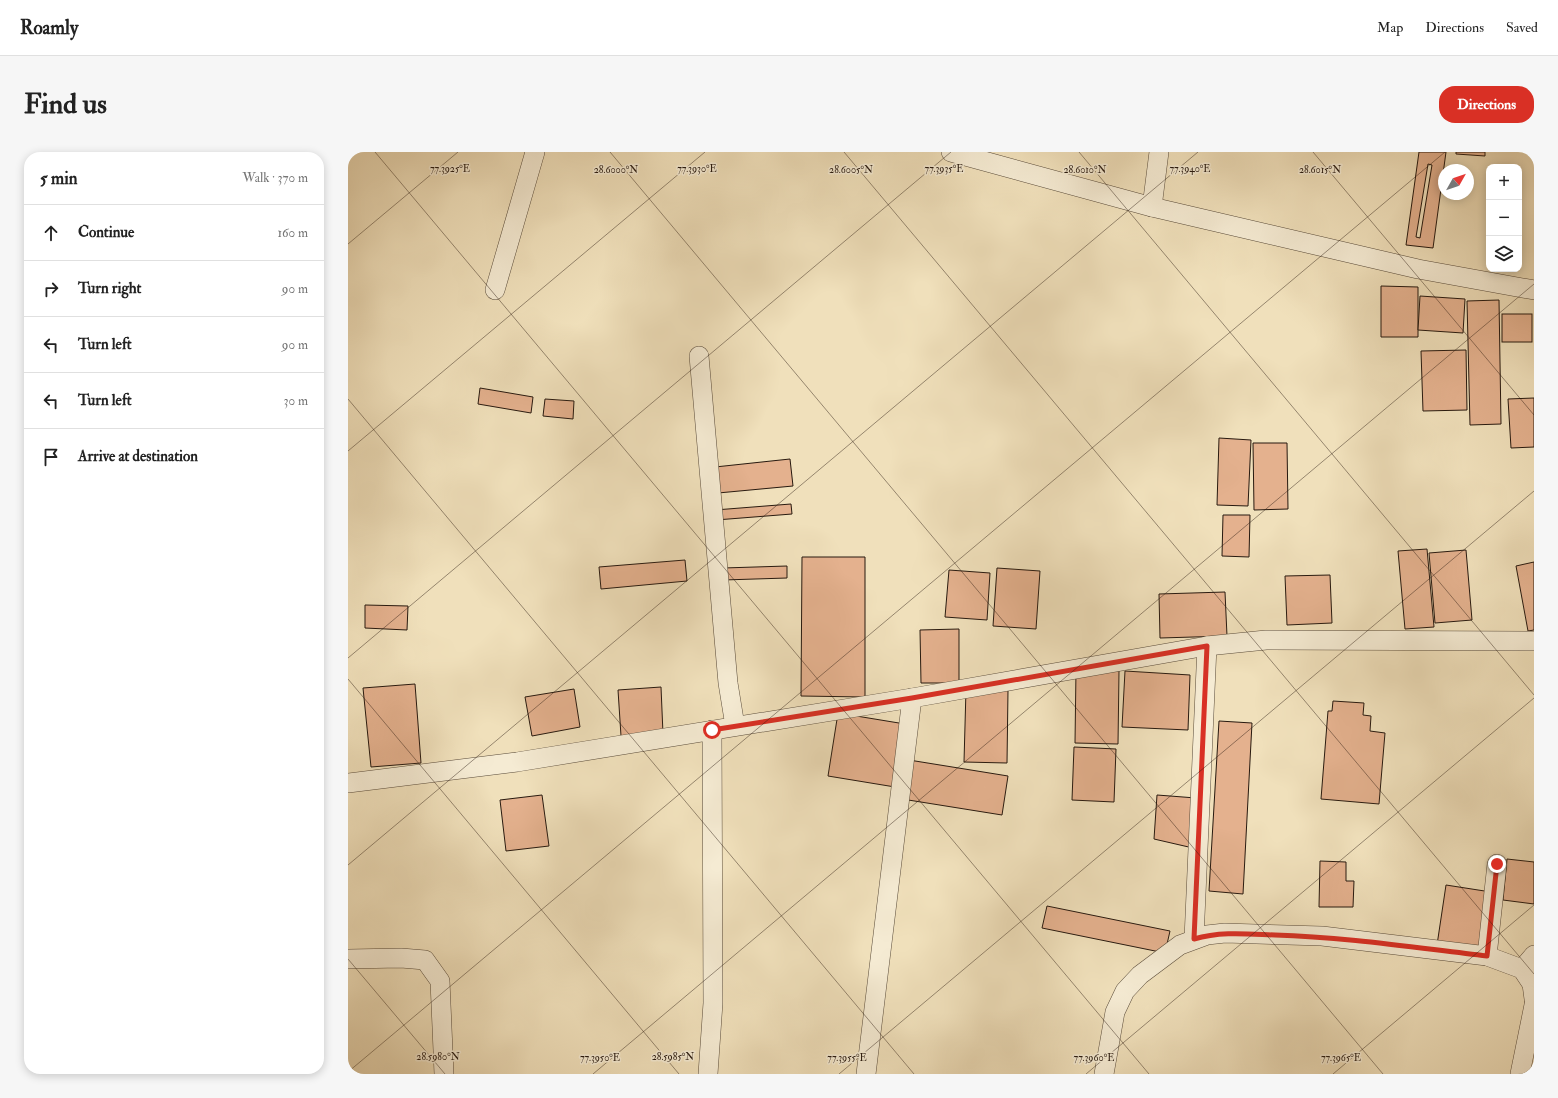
<!DOCTYPE html>
<html lang="en">
<head>
<meta charset="utf-8">
<style>
	body { margin:0; font-family:"IM FELL Double Pica",serif; background:#f6f6f6; color:#222 }
	.controls { position:absolute; right:12px; top:12px; display:grid; overflow:hidden; border-radius:8px; box-shadow:0 2px 10px #0003 }
	.controls button { width:36px; height:36px; display:grid; place-items:center; padding:0; border:0; border-bottom:1px solid #e0e0e0; background:#fff; color:#222; font:20px sans-serif }
	.compass { position:absolute; left:1090px; top:12px; width:36px; height:36px; border-radius:50%; background:#fff; box-shadow:0 2px 10px #0003; rotate:50deg }
	.stop { position:absolute; width:12px; height:12px; margin:-9px; border:3px solid #d93025; border-radius:50%; background:#fff }
	.stop.end { background:#d93025; border-color:#fff; box-shadow:0 1px 4px #0008 }
	.list { margin:0; padding:0; list-style:none }
	h2 { display:flex; justify-content:space-between; align-items:center; height:52px; margin:0; padding:0 16px; font-size:17px }
	h2 small { font-size:13px; font-weight:400; color:#767676 }
	.list li { display:grid; grid-template-columns:26px 1fr auto; gap:12px; align-items:center; box-sizing:border-box; height:56px; padding:0 16px; border-top:1px solid #e0e0e0 }
	.list b { display:block; font-size:15px; white-space:nowrap }
	.list em { font-size:13px; font-style:normal; color:#767676 }
	.icon { flex:none; width:22px; height:22px; fill:none; stroke:currentColor; stroke-width:2; stroke-linecap:round; stroke-linejoin:round }
	.map { position:relative; flex:none; width:1186px; height:922px; overflow:hidden; border-radius:16px }
	header { display:flex; align-items:center; gap:24px; box-sizing:border-box; height:56px; padding:0 20px; background:#fff; border-bottom:1px solid #e0e0e0 }
	header strong { font-size:19px }
	nav { display:flex; gap:22px; margin-inline-start:auto; font-size:14px }
	.intro { display:flex; align-items:center; justify-content:space-between; box-sizing:border-box; height:96px; padding:0 24px }
	h1 { margin:0; font-size:28px }
	.button { padding:10px 18px; border-radius:16px; background:#d93025; color:#fff; font-size:14px; font-weight:700 }
	main { display:flex; gap:24px; padding:0 24px }
	aside { flex:1; background:#fff; border-radius:16px; box-shadow:0 2px 10px #0003 }
	.map>svg:first-child { display:block }
</style>
</head>
<body>
<header>
<strong>Roamly</strong>
<nav><a>Map</a><a>Directions</a><a>Saved</a></nav>
</header>
<div class="intro"><h1>Find us</h1><a class="button">Directions</a></div>
<main>
<aside>
<h2>5 min<small>Walk · 370 m</small></h2>
<ul class="list">
<li><svg class="icon" aria-label="ahead" viewBox="0 0 24 24"><path d="M12 20V5M6 11l6-6 6 6"/></svg><div><b>Continue</b></div><em>160 m</em></li>
<li><svg class="icon" aria-label="right" viewBox="0 0 24 24"><path d="M7 20v-9h11M14 6l5 5-5 5"/></svg><div><b>Turn right</b></div><em>90 m</em></li>
<li><svg class="icon" aria-label="left" viewBox="0 0 24 24"><path d="M17 20v-9H6M10 6l-5 5 5 5"/></svg><div><b>Turn left</b></div><em>90 m</em></li>
<li><svg class="icon" aria-label="left" viewBox="0 0 24 24"><path d="M17 20v-9H6M10 6l-5 5 5 5"/></svg><div><b>Turn left</b></div><em>30 m</em></li>
<li><svg class="icon" aria-label="arrive" viewBox="0 0 24 24"><path d="M6 21V4h12l-3 4 3 4H6"/></svg><div><b>Arrive at destination</b></div></li>
</ul>
</aside>
<div class="map">
<svg width="1186" height="922" viewBox="0 0 1186 922">
	<rect width="100%" height="100%" fill="#f0e0bb"/>
	<filter id="stains"><feTurbulence type="fractalNoise" baseFrequency=".005" numOctaves="4"/><feColorMatrix values="0 0 0 0 .2 0 0 0 0 .09 0 0 0 0 .02 0 0 0 .5 -.17"/></filter>
	<radialGradient id="worn" r=".72"><stop offset=".6" stop-color="#630" stop-opacity="0"/><stop offset="1" stop-color="#630" stop-opacity=".3"/></radialGradient>
	<g fill="#e4b18e" stroke="#27190f" fill-rule="evenodd">
		<path d="M1071,0H1098L1085,96L1058,93ZM1080,12L1084,13L1072,86L1068,85Z"/>
		<polygon points="1108,0 1137,0 1137,4 1108,2"/>
		<polygon points="1033,134 1070,135 1070,185 1033,185"/>
		<polygon points="1072,144 1117,147 1115,181 1070,178"/>
		<polygon points="1151,148 1153,272 1122,273 1119,149"/>
		<rect x="1154" y="162" width="30" height="28"/>
		<polygon points="1118,198 1119,258 1075,259 1073,199"/>
		<polygon points="132,236 185,245 183,261 130,252"/>
		<polygon points="1186,246 1186,295 1163,296 1160,247"/>
		<polygon points="197,247 226,249 225,267 195,264"/>
		<polygon points="871,286 903,288 900,354 869,353"/>
		<polygon points="905,291 939,291 940,357 906,358"/>
		<polygon points="442,307 445,334 370,341 367,315"/>
		<polygon points="443,352 444,362 368,368 367,358"/>
		<polygon points="875,363 902,363 901,405 874,404"/>
		<polygon points="1079,397 1086,475 1057,477 1050,399"/>
		<polygon points="1118,398 1124,468 1087,471 1081,401"/>
		<polygon points="454,405 517,405 517,545 453,544"/>
		<polygon points="337,408 339,429 253,437 251,415"/>
		<polygon points="1186,410 1186,478 1180,479 1168,414"/>
		<polygon points="439,414 439,426 375,428 375,416"/>
		<polygon points="649,416 692,419 688,477 645,474"/>
		<polygon points="601,418 642,421 639,468 597,465"/>
		<polygon points="982,423 984,471 939,473 937,424"/>
		<polygon points="877,440 879,484 812,486 811,442"/>
		<polygon points="17,453 60,454 59,478 17,476"/>
		<polygon points="611,477 611,531 573,531 572,478"/>
		<polygon points="728,518 771,519 770,592 727,591"/>
		<polygon points="777,519 842,523 840,578 774,575"/>
		<polygon points="67,532 73,611 23,615 15,536"/>
		<polygon points="313,535 315,582 273,584 270,538"/>
		<polygon points="226,537 232,575 184,584 177,545"/>
		<polygon points="618,537 660,538 659,611 616,610"/>
		<polygon points="985,549 1016,551 1015,563 1023,564 1022,579 1037,581 1031,652 973,647 980,559 984,559"/>
		<polygon points="490,561 557,572 547,635 480,624"/>
		<polygon points="871,569 904,571 895,742 861,739"/>
		<polygon points="726,595 768,597 766,650 724,648"/>
		<polygon points="561,608 660,624 654,663 554,647"/>
		<polygon points="194,643 201,694 158,699 152,648"/>
		<polygon points="809,643 848,646 845,696 806,687"/>
		<polygon points="1159,707 1186,710 1186,752 1155,748"/>
		<polygon points="972,709 998,710 998,729 1006,729 1005,755 971,755"/>
		<polygon points="1098,733 1143,740 1134,800 1089,793"/>
		<polygon points="699,754 822,779 817,801 694,776"/>
	</g>
	<g fill="none" stroke-linecap="round" stroke-linejoin="round">
		<g stroke="#594b3a" stroke-width="20">
			<g id="street">
				<polyline points="603,0 804,55 1070,117 1186,138"/>
				<polyline points="804,55 811,0"/>
				<polyline points="147,138 187,0"/>
				<polyline points="351,204 380,531 387,574"/>
				<polyline points="0,631 169,610 564,546 859,494 918,488 1186,489"/>
				<polyline points="846,787 859,494"/>
				<polyline points="1139,804 1149,712"/>
				<polyline points="0,807 53,806 77,808 92,829 96,922"/>
				<polyline points="1174,817 1186,803"/>
				<polyline points="360,922 365,851 364,578"/>
				<polyline points="518,922 564,546"/>
				<polyline points="756,922 767,860 777,839 792,823 832,793 859,783 877,781 974,784 1139,804 1174,817 1184,832 1186,847"/>
				<polyline points="1172,922 1186,853"/>
			</g>
		</g>
		<use href="#street" stroke="#f5ebd3" stroke-width="19"/>
	</g>
	<g fill="none" stroke-linecap="round" stroke-linejoin="round">
		<path stroke="#d93025" stroke-width="5" d="M364,578L564,546L859,494L846,787C873,779 900,782 927,783C998,785 1069,796 1139,804L1149,712"/>
	</g>
	<path fill="none" stroke="#27190f" stroke-width="1" stroke-opacity="0.45" d="M27,0L801,922M262,0L1035,922M496,0L1186,822M731,0L1186,543M965,0L1186,263M0,92L110,0M0,247L566,922M0,299L357,0M0,506L603,0M0,527L331,922M0,713L850,0M0,807L97,922M0,920L1097,0M245,922L1186,132M491,922L1186,339M738,922L1186,546M985,922L1186,753"/>
	<g font-size="10" text-anchor="middle" fill="#27190f" stroke="#f5ebd3" stroke-width="3" stroke-linejoin="round" paint-order="stroke">
		<text x="102" y="20">77.3925°E</text>
		<text x="349" y="20">77.3930°E</text>
		<text x="596" y="20">77.3935°E</text>
		<text x="842" y="20">77.3940°E</text>
		<text x="268" y="21">28.6000°N</text>
		<text x="503" y="21">28.6005°N</text>
		<text x="737" y="21">28.6010°N</text>
		<text x="972" y="21">28.6015°N</text>
		<text x="90" y="908">28.5980°N</text>
		<text x="325" y="908">28.5985°N</text>
		<text x="252" y="909">77.3950°E</text>
		<text x="499" y="909">77.3955°E</text>
		<text x="746" y="909">77.3960°E</text>
		<text x="993" y="909">77.3965°E</text>
	</g>
	<rect width="100%" height="100%" filter="url(#stains)"/>
	<rect width="100%" height="100%" fill="url(#worn)"/>
</svg>
<div class="controls">
<button>+</button>
<button>−</button>
<button><svg class="icon" aria-label="layers" viewBox="0 0 24 24"><path d="M12 4l9 5-9 5-9-5zM3 14l9 5 9-5"/></svg></button>
</div>
<svg class="compass" viewBox="-18 -18 36 36"><path d="M0-13l5 13h-10z" fill="#e53935"/><path d="M0 13l5-13h-10z" fill="#767676"/></svg>
<div class="stop" style="left:364px;top:578px"></div>
<div class="stop end" style="left:1149px;top:712px"></div>
</div>
</main>
</body>
</html>
